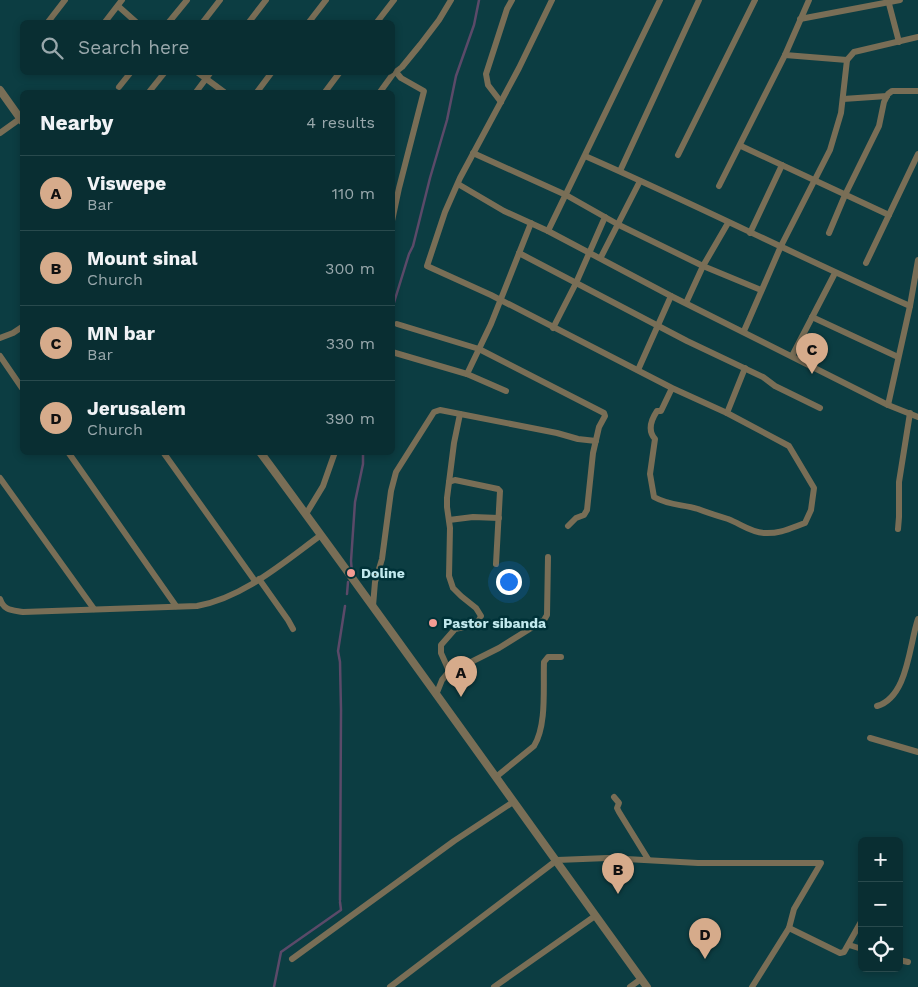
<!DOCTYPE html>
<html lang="en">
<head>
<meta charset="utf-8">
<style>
	body { margin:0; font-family:"Work Sans",sans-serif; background:#12363a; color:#f1f3f6 }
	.controls { position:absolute; right:15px; bottom:15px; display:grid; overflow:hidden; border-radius:8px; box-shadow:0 2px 8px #0003 }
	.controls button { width:45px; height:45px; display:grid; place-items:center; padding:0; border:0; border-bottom:1px solid #294a4d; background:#092e32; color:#f1f3f6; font:25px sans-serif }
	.you { position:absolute; left:508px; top:581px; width:18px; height:18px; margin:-12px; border:4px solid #fff; border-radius:50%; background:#1a73e8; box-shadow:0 0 0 8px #1a73e833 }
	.badge { display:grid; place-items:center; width:32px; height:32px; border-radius:50%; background:#d6ab8b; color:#111; font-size:16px; font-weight:700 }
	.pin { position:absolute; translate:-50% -41px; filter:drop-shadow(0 1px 2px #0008) }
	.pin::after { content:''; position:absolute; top:26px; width:18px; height:15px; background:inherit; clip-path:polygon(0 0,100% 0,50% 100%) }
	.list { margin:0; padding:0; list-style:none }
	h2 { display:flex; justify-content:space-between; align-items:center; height:65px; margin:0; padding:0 20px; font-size:21px }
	h2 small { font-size:16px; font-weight:400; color:#99a8ac }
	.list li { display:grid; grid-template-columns:32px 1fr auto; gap:15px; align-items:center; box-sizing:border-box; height:75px; padding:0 20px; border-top:1px solid #294a4d }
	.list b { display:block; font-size:19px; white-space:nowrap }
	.list p { margin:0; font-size:16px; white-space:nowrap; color:#99a8ac }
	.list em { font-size:16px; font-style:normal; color:#99a8ac }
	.icon { flex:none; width:28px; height:28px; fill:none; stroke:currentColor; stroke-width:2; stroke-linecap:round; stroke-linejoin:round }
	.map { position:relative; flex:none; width:918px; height:987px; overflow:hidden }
	.search { position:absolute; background:#092e32; box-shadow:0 2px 8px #0003; left:20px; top:20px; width:375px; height:55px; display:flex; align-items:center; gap:12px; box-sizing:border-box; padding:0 18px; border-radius:8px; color:#99a8ac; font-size:19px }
	.panel { position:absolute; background:#092e32; box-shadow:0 2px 8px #0003; left:20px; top:90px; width:375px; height:365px; border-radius:8px }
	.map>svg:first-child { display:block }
</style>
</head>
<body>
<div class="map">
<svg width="918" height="987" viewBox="0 0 918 987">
	<rect width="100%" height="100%" fill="#0c3d42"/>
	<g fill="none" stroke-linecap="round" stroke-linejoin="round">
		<g stroke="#5b4a69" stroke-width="2.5">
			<polyline points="392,309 409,254 413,246 430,178 447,120 456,76 474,25 479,0"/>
			<polyline points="352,573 351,561 355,502 363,464 363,452"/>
			<polyline points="347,594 348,582"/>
			<polyline points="340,900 341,710 340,662 338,651 345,606"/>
			<polyline points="274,987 281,952 341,910 340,902"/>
		</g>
		<g stroke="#796e56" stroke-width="6">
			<path d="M552,0L519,68L460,178L445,212L427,266L491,295L672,388L661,411H657C651,420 647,430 655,439L650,474L654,497C670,506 682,504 698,509C708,513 718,516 728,519C741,524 750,532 764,533C780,534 791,528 805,523L811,510L814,488L789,446L727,413L672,388"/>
			<polyline points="660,0 548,231 671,296 888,405 918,417"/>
			<polyline points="888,0 899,42"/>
			<polyline points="118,6 136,22"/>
			<polyline points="800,19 900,0"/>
			<polyline points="48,22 65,0"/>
			<polyline points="105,22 122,0"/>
			<polyline points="169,22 187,0"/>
			<polyline points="203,22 220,0"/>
			<polyline points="249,22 266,0"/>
			<polyline points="309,22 326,0"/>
			<polyline points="377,22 394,0"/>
			<polyline points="785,55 847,60"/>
			<polyline points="197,72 224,92"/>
			<polyline points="119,87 131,72"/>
			<polyline points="149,92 165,72"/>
			<polyline points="196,92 211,72"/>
			<polyline points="257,92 272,72"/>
			<polyline points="325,92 340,72"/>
			<polyline points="380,92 393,74 402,67 420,45 439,20 451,0"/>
			<polyline points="843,99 887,96"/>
			<polyline points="501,102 488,85 486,74 507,9 512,0"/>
			<polyline points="0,133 21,118"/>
			<polyline points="741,146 889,215"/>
			<polyline points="473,153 566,195 619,225 703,266 761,290"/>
			<polyline points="678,155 755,0"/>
			<path d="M585,156C695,204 801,258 910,306"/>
			<polyline points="620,171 699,0"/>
			<polyline points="458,184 504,211 548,231"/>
			<polyline points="719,186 785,55 809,0"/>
			<polyline points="392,221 399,188 424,91 401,78 396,72"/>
			<polyline points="750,233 782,165"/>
			<polyline points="829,233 845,195 879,126 884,102 888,94 892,91 918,91"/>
			<polyline points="519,253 687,341 763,377 775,386 820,408"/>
			<polyline points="601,257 640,181"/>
			<polyline points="866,263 918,154"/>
			<polyline points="686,303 703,266 728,223"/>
			<polyline points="812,317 898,357"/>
			<polyline points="397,324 479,349 604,413 605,416 599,427 593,453 587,510 584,515 576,518 568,526"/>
			<polyline points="553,328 576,283 605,217"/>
			<polyline points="744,331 781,246 830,150 841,113 847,60 854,52 918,37"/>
			<polyline points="0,338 13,333 22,327"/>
			<polyline points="392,352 467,374 506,391"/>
			<polyline points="0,356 22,388"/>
			<polyline points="792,356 835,273"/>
			<polyline points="638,370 671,296"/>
			<polyline points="467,374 491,324 531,223"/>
			<polyline points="888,405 910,306 918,260"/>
			<polyline points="727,413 745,368"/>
			<polyline points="68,452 176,606"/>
			<polyline points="163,452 255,581"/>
			<polyline points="0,478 94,609"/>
			<polyline points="449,482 455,480 498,489 500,491 496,564"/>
			<polyline points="306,514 323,486 335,452"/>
			<polyline points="449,520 473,517 499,518"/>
			<polyline points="898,529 899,517 899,482 910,413"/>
			<polyline points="259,579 288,620 293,629"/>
			<path d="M0,599C4,611 12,610 23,612L197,606C243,598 284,562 321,535"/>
			<polyline points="373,606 375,582 382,559 391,491 396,472 434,412 440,410 557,433 578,439 596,441"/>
			<polyline points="450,673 441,653 441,645 455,629 477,624 481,616 476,608 461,596 453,588 449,576 450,528 447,507 447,498 454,443 460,414"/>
			<polyline points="436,695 442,680 447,674 499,648 544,620 547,615 548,557"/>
			<path d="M877,706C908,697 909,645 918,619"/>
			<polyline points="870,738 918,752"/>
			<path d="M496,777L534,746C547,725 543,687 544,662L548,657H561"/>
			<polyline points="614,797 619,803 617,808 619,812 648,859"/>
			<polyline points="789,928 840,953 844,952 862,920"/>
			<polyline points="849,945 862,949"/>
			<polyline points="292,959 454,841 513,802"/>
			<polyline points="899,960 908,962"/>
			<polyline points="390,987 557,860 608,858 698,863 821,863 794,909 789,928 752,987"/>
			<polyline points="494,987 595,916"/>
			<polyline points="630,987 641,979"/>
		</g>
		<g stroke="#796e56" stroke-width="8">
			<polyline points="0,90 22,121"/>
			<path d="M260,452C391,629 518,809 647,987"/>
		</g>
	</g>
	<g fill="#f59c93" stroke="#003238" stroke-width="2">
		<circle cx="351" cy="573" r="5"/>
		<circle cx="433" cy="623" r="5"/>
	</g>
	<g text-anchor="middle" stroke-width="5" stroke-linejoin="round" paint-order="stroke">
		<g font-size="14" font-weight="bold" fill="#c1e9ee" stroke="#003238" text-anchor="start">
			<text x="361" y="578">Doline</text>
			<text x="443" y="628">Pastor sibanda</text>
		</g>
	</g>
</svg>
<div class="controls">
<button>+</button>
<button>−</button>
<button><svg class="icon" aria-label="locate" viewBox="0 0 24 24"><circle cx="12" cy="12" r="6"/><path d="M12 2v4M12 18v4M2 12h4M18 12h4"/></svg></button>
</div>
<div class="you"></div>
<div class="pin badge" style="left:461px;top:697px">A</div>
<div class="pin badge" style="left:618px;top:894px">B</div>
<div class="pin badge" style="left:812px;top:374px">C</div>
<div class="pin badge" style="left:705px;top:959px">D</div>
<div class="search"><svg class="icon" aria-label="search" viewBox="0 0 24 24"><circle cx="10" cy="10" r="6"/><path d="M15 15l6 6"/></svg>Search here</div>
<section class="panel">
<h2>Nearby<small>4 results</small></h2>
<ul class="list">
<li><span class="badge">A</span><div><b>Viswepe</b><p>Bar</p></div><em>110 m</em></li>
<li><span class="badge">B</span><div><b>Mount sinal</b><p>Church</p></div><em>300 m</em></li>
<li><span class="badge">C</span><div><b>MN bar</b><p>Bar</p></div><em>330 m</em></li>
<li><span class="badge">D</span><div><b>Jerusalem</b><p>Church</p></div><em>390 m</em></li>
</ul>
</section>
</div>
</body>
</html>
